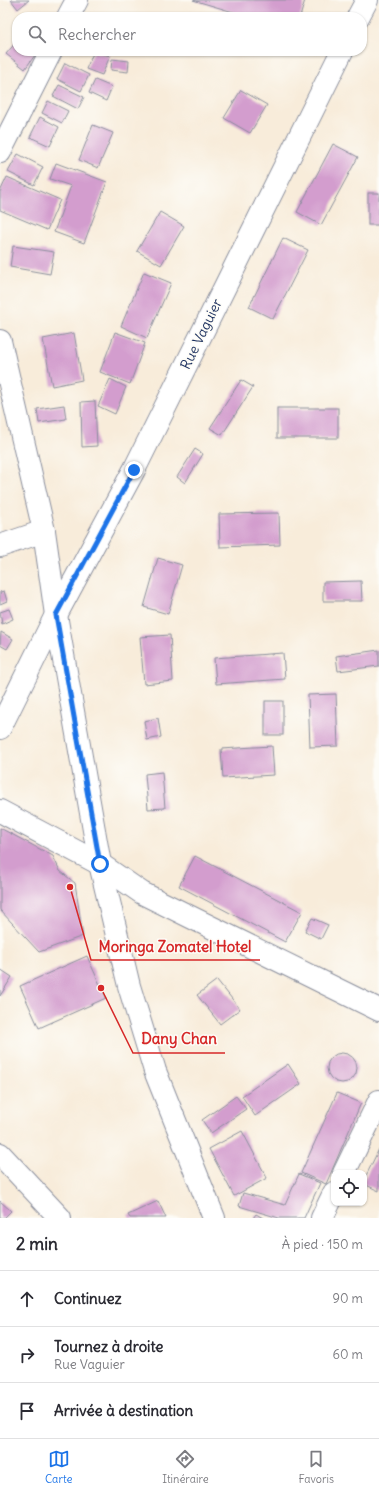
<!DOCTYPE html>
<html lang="fr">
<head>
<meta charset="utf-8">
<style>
	body { margin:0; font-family:Delius,sans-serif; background:#f2f2f3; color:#2b2b33 }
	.controls { position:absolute; right:12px; bottom:12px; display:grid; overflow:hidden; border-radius:8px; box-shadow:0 1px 3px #0004 }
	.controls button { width:36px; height:36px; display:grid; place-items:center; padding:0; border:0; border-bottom:1px solid #e1e1e2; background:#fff; color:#2b2b33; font:20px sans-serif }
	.stop { position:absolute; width:12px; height:12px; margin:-9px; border:3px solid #1a73e8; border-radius:50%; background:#fff }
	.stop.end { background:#1a73e8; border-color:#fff; box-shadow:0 1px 4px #0008 }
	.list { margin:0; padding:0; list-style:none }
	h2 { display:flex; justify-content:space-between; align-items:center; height:52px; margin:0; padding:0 16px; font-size:17px }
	h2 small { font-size:13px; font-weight:400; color:#7c7c81 }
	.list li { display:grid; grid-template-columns:26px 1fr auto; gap:12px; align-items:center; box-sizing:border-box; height:56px; padding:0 16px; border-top:1px solid #e1e1e2 }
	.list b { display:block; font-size:15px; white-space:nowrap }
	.list p { margin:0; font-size:13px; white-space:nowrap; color:#7c7c81 }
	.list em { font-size:13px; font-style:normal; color:#7c7c81 }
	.icon { flex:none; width:22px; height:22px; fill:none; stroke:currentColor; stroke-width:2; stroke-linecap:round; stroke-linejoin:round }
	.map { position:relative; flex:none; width:379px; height:1218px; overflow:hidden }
	.search { position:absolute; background:#fff; box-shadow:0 1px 3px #0004; left:12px; right:12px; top:12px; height:44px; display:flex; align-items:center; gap:10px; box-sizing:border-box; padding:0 14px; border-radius:16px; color:#7c7c81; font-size:15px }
	.sheet { height:220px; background:#fff }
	nav { display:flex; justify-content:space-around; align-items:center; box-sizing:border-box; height:56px; border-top:1px solid #e1e1e2; background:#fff; font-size:11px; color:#7c7c81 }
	nav a { display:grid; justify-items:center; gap:2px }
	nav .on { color:#1a73e8 }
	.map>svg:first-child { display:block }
</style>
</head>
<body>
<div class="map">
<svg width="379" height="1218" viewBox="0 0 379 1218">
	<rect width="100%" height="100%" fill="#fdfcf7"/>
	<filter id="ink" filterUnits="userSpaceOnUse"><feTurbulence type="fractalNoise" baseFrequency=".025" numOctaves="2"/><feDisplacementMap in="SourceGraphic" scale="8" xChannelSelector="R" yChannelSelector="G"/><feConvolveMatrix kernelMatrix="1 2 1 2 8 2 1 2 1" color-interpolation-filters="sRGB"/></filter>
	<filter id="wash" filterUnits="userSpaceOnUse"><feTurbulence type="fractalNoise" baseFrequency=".012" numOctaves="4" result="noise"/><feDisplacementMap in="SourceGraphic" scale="16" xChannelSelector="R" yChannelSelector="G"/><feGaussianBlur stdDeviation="0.9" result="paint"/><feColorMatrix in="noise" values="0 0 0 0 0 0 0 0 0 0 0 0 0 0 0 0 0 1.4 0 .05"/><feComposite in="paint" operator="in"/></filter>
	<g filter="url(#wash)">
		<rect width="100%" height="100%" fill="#f8ecda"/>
		<g id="blocks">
			<g fill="#d39dce">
				<polygon points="11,0 29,0 18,9"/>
				<polygon points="193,0 305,0 300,17 250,17"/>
				<polygon points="17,41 17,51 30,51 35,55 25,69 6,54"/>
				<polygon points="94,51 110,56 102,75 86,69"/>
				<polygon points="260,51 275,51 274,55"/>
				<polygon points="112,59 129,61 128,72 111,70"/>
				<polygon points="65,63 89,75 81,91 57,79"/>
				<polygon points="95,80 112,87 106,101 89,93"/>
				<polygon points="59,85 84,97 78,109 53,96"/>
				<polygon points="241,90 267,105 250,133 224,118"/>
				<polygon points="48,101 68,111 62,123 42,113"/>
				<polygon points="40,117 59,127 50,146 30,137"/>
				<polygon points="93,125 113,133 98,168 79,160"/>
				<polygon points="333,144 358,157 321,225 297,212"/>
				<polygon points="18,154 43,167 34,185 8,172"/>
				<polygon points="56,163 107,182 84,243 54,232 71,186 50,179"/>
				<polygon points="7,177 60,200 47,230 0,210 0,192"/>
				<rect x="368" y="193" width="11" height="32"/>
				<polygon points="160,212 184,226 161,265 137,251"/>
				<polygon points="283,238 308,250 273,319 249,307"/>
				<polygon points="13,246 54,252 50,274 10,267"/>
				<polygon points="144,272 171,283 147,338 121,326"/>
				<polygon points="115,332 145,343 130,384 100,372"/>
				<polygon points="74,333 82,380 52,386 43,339"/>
				<polygon points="110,379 126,387 115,414 98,406"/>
				<polygon points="241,380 253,387 222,435 210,428"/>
				<polygon points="95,401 97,446 82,447 81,402"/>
				<polygon points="64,405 66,419 39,423 37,409"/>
				<rect x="277" y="408" width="61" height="30"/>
				<polygon points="195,449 203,454 185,483 177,477"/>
				<polygon points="279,513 280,545 220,547 219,514"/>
				<polygon points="158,558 182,565 168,614 144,607"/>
				<polygon points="361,581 362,601 323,601 323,582"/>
				<polygon points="4,591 7,601 0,604 0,592"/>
				<polygon points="9,609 13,619 2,624 0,612"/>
				<polygon points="1,632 13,639 7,649 0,645"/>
				<polygon points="170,635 173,681 144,684 140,637"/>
				<polygon points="379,650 379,666 338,671 336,656"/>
				<polygon points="283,653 285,679 216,684 214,658"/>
				<polygon points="336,694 338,746 310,747 308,695"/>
				<rect x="265" y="701" width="18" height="34"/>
				<polygon points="158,718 161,737 147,740 144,721"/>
				<polygon points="272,746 274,775 223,778 221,749"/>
				<polygon points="162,772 165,808 148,809 145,774"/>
				<polygon points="0,828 53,856 60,871 75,883 83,936 39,952 0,910"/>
				<polygon points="195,856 302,912 285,942 179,886"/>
				<polygon points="312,918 328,925 321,939 305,931"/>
				<polygon points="87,956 106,998 39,1028 20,986"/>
				<polygon points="0,969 12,977 0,996"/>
				<polygon points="217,980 240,1009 220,1024 197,995"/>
				<circle cx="342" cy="1068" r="15"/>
				<polygon points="288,1064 301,1084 255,1116 242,1096"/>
				<polygon points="337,1093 361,1103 326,1184 301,1173"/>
				<polygon points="236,1096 246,1109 211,1133 202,1120"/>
				<polygon points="242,1131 267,1178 234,1196 209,1149"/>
				<polygon points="379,1149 379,1191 364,1184 364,1180"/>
				<polygon points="299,1174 320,1183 304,1218 279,1218 239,1206 243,1193 285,1205"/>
				<polygon points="0,1201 11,1211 4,1218 0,1218"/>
				<polygon points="158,1201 166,1218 130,1218 128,1215"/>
				<polygon points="256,1214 263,1218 253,1218"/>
			</g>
		</g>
	</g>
	<g filter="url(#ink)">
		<use href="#blocks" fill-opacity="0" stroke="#8a8e9c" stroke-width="1"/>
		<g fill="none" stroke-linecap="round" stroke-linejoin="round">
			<g stroke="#8a8e9c" stroke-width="24">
				<g id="minor">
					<polyline points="68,17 77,0"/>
					<polyline points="358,17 367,0"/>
					<polyline points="0,152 51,51"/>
					<polyline points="0,341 44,531 56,615 100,864 129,986 155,1071 214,1218"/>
					<polyline points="0,546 44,531"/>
					<polyline points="0,728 56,615 134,470 342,51"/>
					<polyline points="0,811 100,864 142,893 379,1010"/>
					<polyline points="0,1154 60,1218"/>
					<polyline points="344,1173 379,1101"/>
					<polyline points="322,1218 334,1193"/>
				</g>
			</g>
			<use href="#minor" stroke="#fff" stroke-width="22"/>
		</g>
	</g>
	<g fill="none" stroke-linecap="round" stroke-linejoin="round" filter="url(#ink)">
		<polyline stroke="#1a73e8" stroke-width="5" points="100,864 56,615 134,470"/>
	</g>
	<g text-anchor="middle" stroke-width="3" stroke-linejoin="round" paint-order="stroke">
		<g font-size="14" fill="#1b2f5e" stroke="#fdfcf7">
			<text transform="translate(201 334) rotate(-64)" y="5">Rue Vaguier</text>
		</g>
	</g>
	<path fill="none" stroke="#d62828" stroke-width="1.5" d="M70 887L91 960H260M101 988L133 1053H225"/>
	<g fill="#d62828" stroke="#fdfcf7" stroke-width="1.5">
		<circle cx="70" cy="887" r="4"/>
		<circle cx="101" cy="988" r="4"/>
	</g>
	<g font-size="15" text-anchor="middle" font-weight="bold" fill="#d62828" stroke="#fdfcf7" stroke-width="3" stroke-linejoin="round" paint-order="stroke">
		<text x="175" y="952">Moringa Zomatel Hotel</text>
		<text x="179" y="1044">Dany Chan</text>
	</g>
</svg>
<div class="controls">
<button><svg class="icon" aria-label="locate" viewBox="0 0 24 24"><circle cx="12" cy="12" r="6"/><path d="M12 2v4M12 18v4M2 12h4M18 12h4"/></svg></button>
</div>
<div class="stop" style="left:100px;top:864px"></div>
<div class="stop end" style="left:134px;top:470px"></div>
<div class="search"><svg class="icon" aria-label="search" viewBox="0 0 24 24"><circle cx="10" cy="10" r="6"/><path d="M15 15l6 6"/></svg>Rechercher</div>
</div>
<section class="sheet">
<h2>2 min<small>À pied · 150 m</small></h2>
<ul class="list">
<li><svg class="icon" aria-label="ahead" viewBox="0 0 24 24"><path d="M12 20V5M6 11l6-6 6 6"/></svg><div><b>Continuez</b></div><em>90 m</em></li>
<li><svg class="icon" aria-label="right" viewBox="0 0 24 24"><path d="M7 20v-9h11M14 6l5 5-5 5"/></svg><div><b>Tournez à droite</b><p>Rue Vaguier</p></div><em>60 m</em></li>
<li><svg class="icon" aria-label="arrive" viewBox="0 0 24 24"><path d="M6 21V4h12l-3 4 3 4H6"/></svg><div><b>Arrivée à destination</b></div></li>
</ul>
</section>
<nav>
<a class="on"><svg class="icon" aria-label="map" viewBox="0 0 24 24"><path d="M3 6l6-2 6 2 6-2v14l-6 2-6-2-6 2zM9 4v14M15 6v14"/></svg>Carte</a>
<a><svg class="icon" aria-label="directions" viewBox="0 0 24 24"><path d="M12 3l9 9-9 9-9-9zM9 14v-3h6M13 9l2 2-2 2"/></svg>Itinéraire</a>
<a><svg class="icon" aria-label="saved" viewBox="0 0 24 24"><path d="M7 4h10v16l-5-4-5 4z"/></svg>Favoris</a>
</nav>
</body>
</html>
